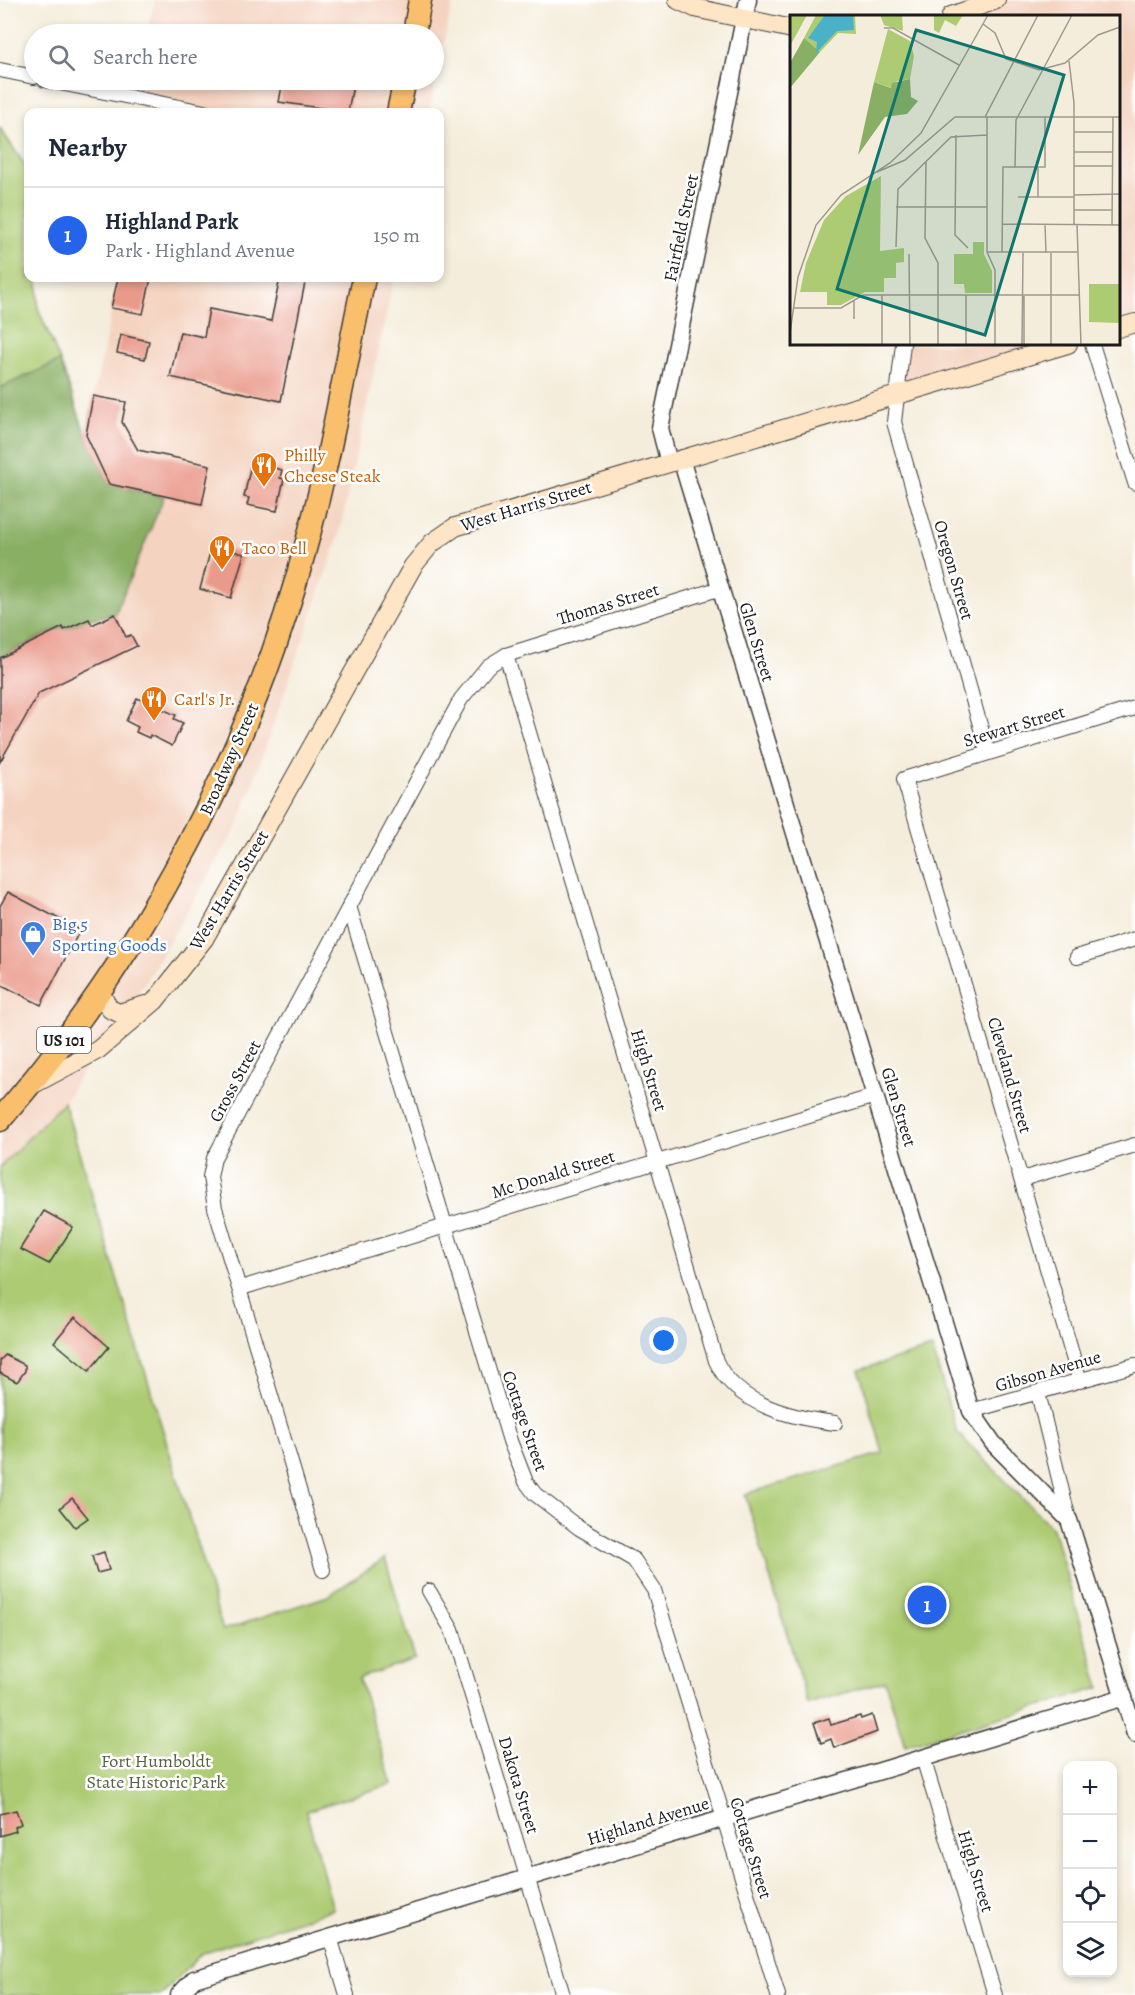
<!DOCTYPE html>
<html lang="en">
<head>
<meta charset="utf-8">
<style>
	body { margin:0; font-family:Alegreya,serif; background:#f2f2f3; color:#1f2937 }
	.controls { position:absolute; right:18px; bottom:18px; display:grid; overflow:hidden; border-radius:12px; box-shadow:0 3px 9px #0003 }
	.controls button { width:54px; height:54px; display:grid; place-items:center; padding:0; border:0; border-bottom:2px solid #e0e1e3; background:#fff; color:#1f2937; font:30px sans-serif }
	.you { position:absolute; left:664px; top:1341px; width:21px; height:21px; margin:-15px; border:4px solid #fff; border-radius:50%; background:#1a73e8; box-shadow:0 0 0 9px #1a73e833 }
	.badge { display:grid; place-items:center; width:39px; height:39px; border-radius:50%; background:#2563eb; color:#fff; font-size:20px; font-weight:700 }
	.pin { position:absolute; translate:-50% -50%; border:3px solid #fff; box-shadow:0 2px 6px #0006 }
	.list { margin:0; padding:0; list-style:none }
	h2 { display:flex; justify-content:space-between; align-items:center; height:78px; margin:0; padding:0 24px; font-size:26px }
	h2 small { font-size:20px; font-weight:400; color:#747a83 }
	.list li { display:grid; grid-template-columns:39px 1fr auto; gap:18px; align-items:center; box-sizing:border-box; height:96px; padding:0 24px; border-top:2px solid #e0e1e3 }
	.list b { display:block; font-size:22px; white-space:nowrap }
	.list p { margin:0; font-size:20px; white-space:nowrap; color:#747a83 }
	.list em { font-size:20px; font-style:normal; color:#747a83 }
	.icon { flex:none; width:33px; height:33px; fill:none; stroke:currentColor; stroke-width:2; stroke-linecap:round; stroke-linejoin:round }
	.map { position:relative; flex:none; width:1135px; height:1995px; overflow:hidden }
	.search { position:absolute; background:#fff; box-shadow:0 3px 9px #0003; left:24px; top:24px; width:420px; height:66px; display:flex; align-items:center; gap:15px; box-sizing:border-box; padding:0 21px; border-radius:33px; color:#747a83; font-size:22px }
	.panel { position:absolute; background:#fff; box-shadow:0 3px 9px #0003; left:24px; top:108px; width:420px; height:174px; border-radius:12px }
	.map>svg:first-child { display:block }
</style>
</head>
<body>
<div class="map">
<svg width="1135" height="1995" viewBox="0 0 1135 1995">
	<rect width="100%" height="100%" fill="#fff"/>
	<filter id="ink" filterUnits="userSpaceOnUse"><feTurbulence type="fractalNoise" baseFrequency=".0167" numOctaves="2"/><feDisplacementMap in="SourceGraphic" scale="12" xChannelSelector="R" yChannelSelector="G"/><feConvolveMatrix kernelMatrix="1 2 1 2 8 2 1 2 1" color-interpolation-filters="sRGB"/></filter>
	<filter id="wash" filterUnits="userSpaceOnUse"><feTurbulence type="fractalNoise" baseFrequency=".008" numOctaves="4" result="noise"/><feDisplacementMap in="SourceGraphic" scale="24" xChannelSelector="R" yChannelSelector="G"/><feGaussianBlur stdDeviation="1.35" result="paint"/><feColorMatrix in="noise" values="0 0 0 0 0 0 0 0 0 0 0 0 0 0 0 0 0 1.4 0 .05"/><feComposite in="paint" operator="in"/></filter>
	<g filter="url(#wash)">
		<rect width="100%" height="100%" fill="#f5eddb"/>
		<g fill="#f4d3c0">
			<polygon points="155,0 453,0 429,112 142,112 134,80 434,80 434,34 146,34"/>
			<polygon points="996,0 1135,0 1135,323 1119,328 1118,16 971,16"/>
			<polygon points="118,278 394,278 339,536 238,826 144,984 83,1071 64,1102 0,1167 0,658 63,627 115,614 162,502 109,484 86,435"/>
			<polygon points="903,344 1068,344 896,395"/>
		</g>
		<g fill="#accb72" stroke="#647447" stroke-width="1.5">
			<polygon points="0,128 28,170 28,278 38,278 38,308 60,361 0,388"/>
			<polygon points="64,1102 223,1630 328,1596 385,1558 415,1659 359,1678 392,1784 306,1811 333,1909 202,1953 161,1995 0,1995 0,1167"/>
			<polygon points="932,1348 957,1432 1053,1529 1100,1688 905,1746 885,1681 808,1704 745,1494 883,1453 859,1370"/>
		</g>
		<polygon fill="#89af64" stroke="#526640" stroke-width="1.5" points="60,361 86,435 109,484 164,497 115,614 89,619 64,630 62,627 0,657 0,388"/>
		<g id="blocks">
			<g fill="#ea9a8a">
				<polygon points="283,80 354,80 348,112 279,102"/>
				<polygon points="118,278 151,278 143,314 111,308"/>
				<polygon points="280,278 306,278 281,401 170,377 180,332 204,337 209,309 271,321"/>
				<polygon points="121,335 149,341 145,359 117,353"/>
				<polygon points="93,396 126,402 122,422 138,450 210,465 202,504 109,484 86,435"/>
				<polygon points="266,466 282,470 280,478 284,479 277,511 247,505 249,498 244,497 250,469 264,472"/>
				<polygon points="212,545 244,554 231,598 200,589"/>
				<polygon points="115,614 126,637 131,635 137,646 39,693 0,762 0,658 63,627 64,630 89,619 92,625"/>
				<polygon points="137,698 176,715 174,719 183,723 172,746 150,735 149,738 136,732 138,727 126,721"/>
				<polygon points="8,892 80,930 41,1005 0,984 0,906"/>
				<polygon points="44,1211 73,1227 49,1264 20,1249"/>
				<polygon points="75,1317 109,1347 89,1371 54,1342"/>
				<polygon points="5,1355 25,1365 25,1371 17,1382 0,1373 0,1361"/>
				<polygon points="72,1498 88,1518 75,1527 60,1508"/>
				<polygon points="104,1552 109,1570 97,1573 92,1556"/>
				<polygon points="872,1715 877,1732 834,1748 831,1739 821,1743 814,1723 829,1718 831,1725 860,1716 861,1719"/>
				<polygon points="16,1810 21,1824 15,1827 16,1831 0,1836 0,1814"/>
			</g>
		</g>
	</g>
	<g filter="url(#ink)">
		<use href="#blocks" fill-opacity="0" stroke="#3d3b39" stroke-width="1.5"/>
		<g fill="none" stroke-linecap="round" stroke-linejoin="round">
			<g stroke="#3d3b39" stroke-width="16">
				<g id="minor">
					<polyline points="0,70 34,77"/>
					<polyline points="45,80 204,112"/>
					<polyline points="903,344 894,422 988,753"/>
					<polyline points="1092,344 1135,483"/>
					<path d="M506,655L716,1361C736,1405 791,1418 835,1423"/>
					<polyline points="349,906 510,1441 526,1482 535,1494 579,1528 634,1560 654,1590 778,1995"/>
					<polyline points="1077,957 1135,939"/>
					<polyline points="1022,1179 1135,1145"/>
					<polyline points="241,1288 875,1096"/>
					<polyline points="1080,1381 904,779 1135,708"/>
					<polyline points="1038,1393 1069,1520"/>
					<polyline points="971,1411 1135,1365"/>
					<polyline points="323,1570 215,1208 210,1177 214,1158 461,699 488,666 506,655 721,588"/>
					<polyline points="429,1591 452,1630 563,1995"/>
					<polyline points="923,1758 995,1995"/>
					<polyline points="330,1937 347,1995"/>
				</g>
			</g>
			<g stroke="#3d3b39" stroke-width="19">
				<g id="tertiary">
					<polyline points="681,459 971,1411 993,1443 1069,1520 1135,1734"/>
					<polyline points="669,463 660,428 748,0"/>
					<polyline points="179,1995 194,1979 1124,1697"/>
				</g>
			</g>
			<g stroke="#3d3b39" stroke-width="20">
				<g id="secondary">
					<polyline points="678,0 695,8 792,29"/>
					<polyline points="951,16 996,0"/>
					<polyline points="1118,328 1135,323"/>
					<polyline points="100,993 110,1009 119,1013 145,1005"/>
					<polyline points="30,1086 98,1050 155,1001 204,939 413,566 432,543 455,527 1068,344"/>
				</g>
			</g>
			<g stroke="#3d3b39" stroke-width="25">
				<g id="trunk">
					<polyline points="414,34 420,0"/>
					<polyline points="398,112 405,80"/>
					<path d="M0,1120C145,953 252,752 308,538C331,453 346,364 364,278"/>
				</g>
			</g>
			<use href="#minor" stroke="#fff" stroke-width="14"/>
			<use href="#tertiary" stroke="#fff" stroke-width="16"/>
			<use href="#secondary" stroke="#fde5c5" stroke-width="18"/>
			<use href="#trunk" stroke="#f9bf6d" stroke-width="22"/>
		</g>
	</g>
	<defs>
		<g id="restaurant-pin" transform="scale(1.35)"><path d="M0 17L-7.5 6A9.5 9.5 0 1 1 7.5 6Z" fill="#e8710a" stroke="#fff"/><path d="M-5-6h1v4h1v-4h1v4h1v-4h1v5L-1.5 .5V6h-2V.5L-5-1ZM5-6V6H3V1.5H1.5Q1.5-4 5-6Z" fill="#fff"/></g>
		<g id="shop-pin" transform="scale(1.35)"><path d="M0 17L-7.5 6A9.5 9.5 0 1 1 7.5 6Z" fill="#3f7fe0" stroke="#fff"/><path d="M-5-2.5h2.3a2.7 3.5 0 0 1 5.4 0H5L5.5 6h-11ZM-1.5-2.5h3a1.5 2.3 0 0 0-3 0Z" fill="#fff"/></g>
	</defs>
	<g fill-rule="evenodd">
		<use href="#restaurant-pin" x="264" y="465"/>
		<use href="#restaurant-pin" x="222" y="548"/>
		<use href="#restaurant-pin" x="154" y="699"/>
		<use href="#shop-pin" x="33" y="934"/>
	</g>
	<g text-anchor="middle" stroke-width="5" stroke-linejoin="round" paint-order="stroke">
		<rect fill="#fff" stroke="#606060" stroke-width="1.5" x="37" y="1027" width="54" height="26" rx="4.5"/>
		<g font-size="16" font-weight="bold" fill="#1c1c1c">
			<text x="64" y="1046">US 101</text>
		</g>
		<g font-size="18" fill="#1c1c1c" stroke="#fff">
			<text transform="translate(681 228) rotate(-78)" y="6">Fairfield Street</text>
			<text transform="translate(526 506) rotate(-17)" y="6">West Harris Street</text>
			<text transform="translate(954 570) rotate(74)" y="6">Oregon Street</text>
			<text transform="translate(608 604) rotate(-17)" y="6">Thomas Street</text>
			<text transform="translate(757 642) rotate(73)" y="6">Glen Street</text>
			<text transform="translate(1014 726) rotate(-17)" y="6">Stewart Street</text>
			<text transform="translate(229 759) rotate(-66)" y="6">Broadway Street</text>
			<text transform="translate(229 890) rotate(-59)" y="6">West Harris Street</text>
			<text transform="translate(649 1070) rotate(73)" y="6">High Street</text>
			<text transform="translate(1010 1075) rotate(74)" y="6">Cleveland Street</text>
			<text transform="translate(235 1081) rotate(-62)" y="6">Gross Street</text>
			<text transform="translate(899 1107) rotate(73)" y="6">Glen Street</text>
			<text transform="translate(553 1174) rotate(-17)" y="6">Mc Donald Street</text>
			<text transform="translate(1048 1371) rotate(-16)" y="6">Gibson Avenue</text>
			<text transform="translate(525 1421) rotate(71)" y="6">Cottage Street</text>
			<text transform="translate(519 1785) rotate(73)" y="6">Dakota Street</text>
			<text transform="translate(648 1821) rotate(-17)" y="6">Highland Avenue</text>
			<text transform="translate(751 1848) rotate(73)" y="6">Cottage Street</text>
			<text transform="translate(976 1871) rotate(73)" y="6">High Street</text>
		</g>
		<g font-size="18" fill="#c56008" stroke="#fff" text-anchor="start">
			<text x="284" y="461">Philly<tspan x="284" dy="21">Cheese Steak</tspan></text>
			<text x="242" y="554">Taco Bell</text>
			<text x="174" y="705">Carl's Jr.</text>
		</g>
		<g font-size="18" fill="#366cbe" stroke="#fff" text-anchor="start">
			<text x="52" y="930">Big 5<tspan x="52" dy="21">Sporting Goods</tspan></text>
		</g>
		<g font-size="18" fill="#56623e" stroke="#fff">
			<text x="156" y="1767">Fort Humboldt<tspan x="156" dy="21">State Historic Park</tspan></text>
		</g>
	</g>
	<g transform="translate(790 15)">
		<rect width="330" height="330" fill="#f5eddb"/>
		<path d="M1,0H17L0,31V5ZM26,0H65L66,19L48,18L30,37L14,23ZM90,0H112L113,16L94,10ZM144,0H173L166,11L155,5L149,18L144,15ZM98,14L120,26L124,41L120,64L107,66L102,73L84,67ZM91,161L90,236L114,233V247L106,248V263H94V277H75L51,290H37V277H10L16,248L34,205L56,181ZM183,227H194V239L202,256V278H175L174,269H164V239H183ZM299,269H330V308L299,307Z" fill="#accb72"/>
		<path d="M14,23L30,37L0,73V48ZM120,64L121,82L128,86L117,99L95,102L68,140L84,67L101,73L102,68Z" fill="#89af64"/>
		<path d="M35,0H63L64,15L47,16L26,38L27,27L18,23Z" fill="#49b2c8"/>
		<path fill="none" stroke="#9e998f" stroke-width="1.5" d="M193,9L205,18L216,44L249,55L275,48L308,20L330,12M94,13H103L169,50M279,46L284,88V209M195,102L248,0M197,102V237L205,255V330M284,117H323M166,120L165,220L178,233M284,137H323M136,147L135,223L148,248V330M284,151H323M225,152L226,105L282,0M248,152V182M87,157L115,145L165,102H330M284,180L330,179M228,182H284M106,192H197M284,195H322M212,209L330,210M255,209L256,238M287,209L291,330M322,210L323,102M106,232L108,174L161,122L197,120M197,237H287M212,237L213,152H255V102M119,239L120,330M234,281V330M3,293H51L73,280H289M64,304V285M0,318L8,262L26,210L51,180L100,148L131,118L198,0M92,330V280M176,330V280M232,330L233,238M261,330V238"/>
		<path fill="#0f766e" fill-opacity="0.15" stroke="#0f766e" stroke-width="3" d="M126,15L274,60L195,320L47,274Z"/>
		<rect width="330" height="330" fill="none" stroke="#1c1c1c" stroke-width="3"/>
	</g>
</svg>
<div class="controls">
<button>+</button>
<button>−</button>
<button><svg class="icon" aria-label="locate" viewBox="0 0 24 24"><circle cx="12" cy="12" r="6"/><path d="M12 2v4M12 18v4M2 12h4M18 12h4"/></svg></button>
<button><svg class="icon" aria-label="layers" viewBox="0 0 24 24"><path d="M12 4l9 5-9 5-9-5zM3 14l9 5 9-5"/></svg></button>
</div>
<div class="you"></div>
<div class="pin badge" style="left:927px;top:1605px">1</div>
<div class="search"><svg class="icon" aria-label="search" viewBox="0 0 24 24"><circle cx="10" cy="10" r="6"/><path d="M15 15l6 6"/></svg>Search here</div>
<section class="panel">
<h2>Nearby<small></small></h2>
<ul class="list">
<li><span class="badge">1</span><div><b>Highland Park</b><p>Park · Highland Avenue</p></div><em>150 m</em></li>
</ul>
</section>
</div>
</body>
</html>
